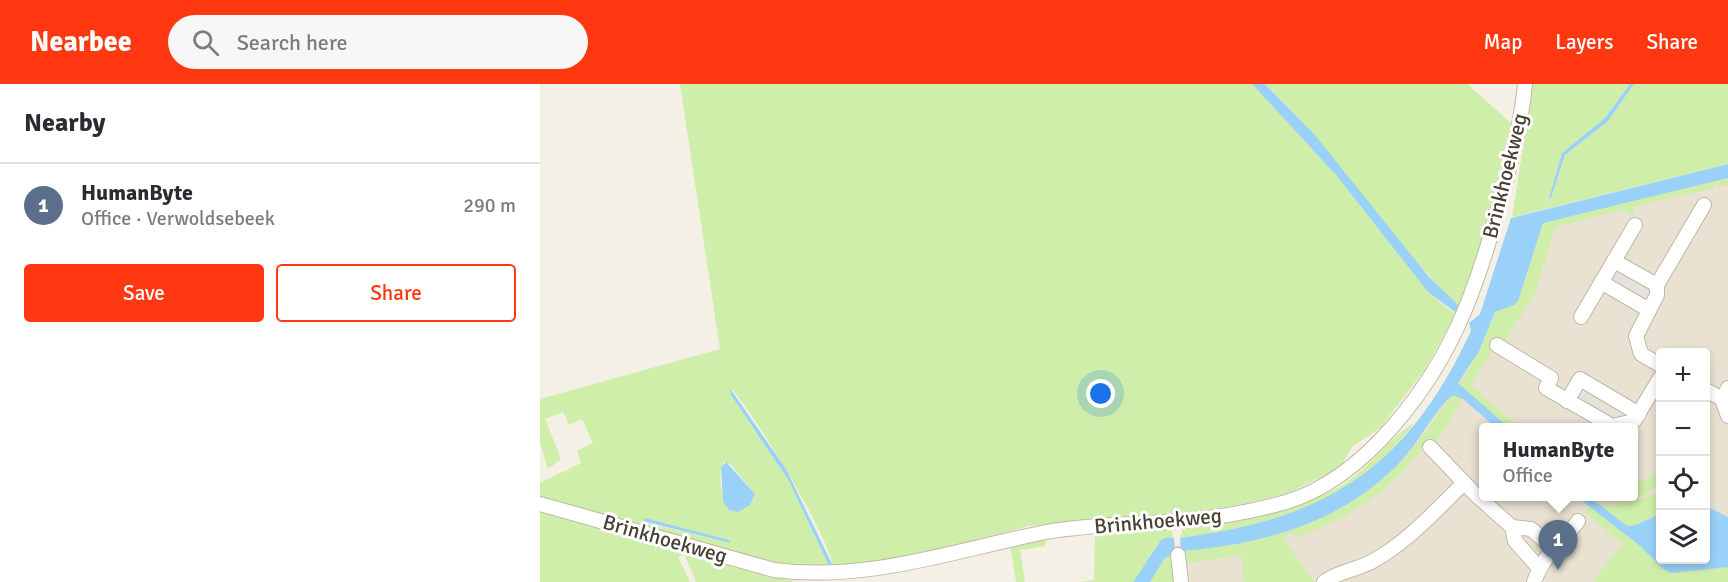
<!DOCTYPE html>
<html lang="en">
<head>
<meta charset="utf-8">
<style>
	body { margin:0; font-family:Signika,sans-serif; background:#f7f7f7; color:#2b2b33 }
	.controls { position:absolute; right:18px; bottom:18px; display:grid; overflow:hidden; border-radius:6px; box-shadow:0 3px 9px #0003 }
	.controls button { width:54px; height:54px; display:grid; place-items:center; padding:0; border:0; border-bottom:2px solid #e1e1e2; background:#fff; color:#2b2b33; font:30px sans-serif }
	.you { position:absolute; left:561px; top:310px; width:21px; height:21px; margin:-15px; border:4px solid #fff; border-radius:50%; background:#1a73e8; box-shadow:0 0 0 9px #1a73e833 }
	.badge { display:grid; place-items:center; width:39px; height:39px; border-radius:50%; background:#ff3811; color:#fff; font-size:20px; font-weight:700 }
	.pin { position:absolute; translate:-50% -50px; filter:drop-shadow(0 2px 3px #0008) }
	.pin::after { content:''; position:absolute; top:32px; width:21px; height:18px; background:inherit; clip-path:polygon(0 0,100% 0,50% 100%) }
	.popup { position:absolute; left:939px; top:339px; width:159px; height:78px; box-sizing:border-box; display:grid; place-content:center; border-radius:6px; background:#fff; filter:drop-shadow(0 2px 4px #0005); font-size:20px; white-space:nowrap; color:#7c7c81 }
	.popup b { font-size:22px; color:#2b2b33 }
	.popup::after { content:''; position:absolute; left:50%; top:100%; margin-left:-12px; border:12px solid transparent; border-top-color:#fff }
	.list { margin:0; padding:0; list-style:none }
	h2 { display:flex; justify-content:space-between; align-items:center; height:78px; margin:0; padding:0 24px; font-size:26px }
	h2 small { font-size:20px; font-weight:400; color:#7c7c81 }
	.list li { display:grid; grid-template-columns:39px 1fr auto; gap:18px; align-items:center; box-sizing:border-box; height:84px; padding:0 24px; border-top:2px solid #e1e1e2 }
	.list b { display:block; font-size:22px; white-space:nowrap }
	.list p { margin:0; font-size:20px; white-space:nowrap; color:#7c7c81 }
	.list em { font-size:20px; font-style:normal; color:#7c7c81 }
	.actions { display:flex; gap:12px; padding:18px 24px }
	.actions a { flex:1; padding:14px 0; border:2px solid #ff3811; border-radius:6px; text-align:center; font-size:21px; color:#ff3811 }
	.actions .main { background:#ff3811; color:#fff }
	.icon { flex:none; width:33px; height:33px; fill:none; stroke:currentColor; stroke-width:2; stroke-linecap:round; stroke-linejoin:round }
	.map { position:relative; flex:none; width:1188px; height:498px; overflow:hidden }
	header { display:flex; align-items:center; gap:36px; box-sizing:border-box; height:84px; padding:0 30px; background:#ff3811; color:#fff }
	header strong { font-size:28px }
	nav { display:flex; gap:33px; margin-inline-start:auto; font-size:21px }
	.search { width:420px; height:54px; background:#f7f7f7; display:flex; align-items:center; gap:15px; box-sizing:border-box; padding:0 21px; border-radius:33px; color:#7c7c81; font-size:22px }
	main { display:flex }
	aside { flex:1; background:#fff }
	.map>svg:first-child { display:block }
</style>
</head>
<body>
<header>
<strong>Nearbee</strong>
<div class="search"><svg class="icon" aria-label="search" viewBox="0 0 24 24"><circle cx="10" cy="10" r="6"/><path d="M15 15l6 6"/></svg>Search here</div>
<nav><a>Map</a><a>Layers</a><a>Share</a></nav>
</header>
<main>
<aside>
<h2>Nearby<small></small></h2>
<ul class="list">
<li><span class="badge" style="background:#5c6f8a">1</span><div><b>HumanByte</b><p>Office · Verwoldsebeek</p></div><em>290 m</em></li>
</ul>
<div class="actions"><a class="main">Save</a><a>Share</a></div>
</aside>
<div class="map">
<svg width="1188" height="498" viewBox="0 0 1188 498">
	<rect width="100%" height="100%" fill="#f5f0e5"/>
	<path fill="#e9e2d2" fill-rule="evenodd" d="M1188,86V498H603L626,462L658,459L832,395L915,290L977,140ZM1120,268H1166V476H1120ZM943,344H1093V412H943Z"/>
	<g fill="#ceeea9" fill-rule="evenodd">
		<path d="M140,0H712L796,91L888,208L912,228L918,226L884,287L841,343L812,363L800,384L746,410L693,422L635,430L488,442L441,455L394,473L321,487H251L0,416V399L41,379L37,367L53,359L42,335L29,341L23,328L5,335L21,375L8,385L0,359V315L180,265ZM189,303C209,319 295,462 293,485L249,397L191,311ZM184,378L191,381L215,410L210,421L198,428L189,426C181,416 177,388 184,378ZM105,434L188,456L190,459L103,438Z"/>
		<path d="M725,0H927L971,39L944,151L919,223C848,154 797,68 725,0Z"/>
		<polygon points="993,0 1090,0 1065,34 1022,69 1009,114 1011,114 1025,71 1068,37 1094,0 1188,0 1188,80 972,133"/>
		<polygon points="1188,94 1188,101 1179,103 1179,98 1176,98 1174,104 1093,123 1094,133 1082,126 1015,143 995,210 963,260 957,258 931,302 979,343 968,343 919,301 939,267 955,228 974,221 982,205 1003,139"/>
		<path d="M915,310L922,315C917,325 903,351 896,357C892,361 887,361 884,364C874,372 868,384 859,392C829,420 795,441 756,453L753,449L743,453L774,498H704L701,471L645,480L641,467C732,456 808,439 870,367C885,350 898,330 911,312Z"/>
		<path d="M875,338C815,418 735,442 640,454L643,446L638,440C682,432 757,425 795,405C826,390 846,356 875,338Z"/>
		<path d="M1120,376V399C1110,413 1075,423 1061,413L1093,412V398L1113,393Z"/>
		<polygon points="1120,409 1120,430 1096,441 1087,442 1049,413 1063,421 1072,422"/>
		<polygon points="1049,422 1099,461 1123,485 1131,489 1188,483 1188,498 1053,498 1082,460 1045,428"/>
		<polygon points="0,426 252,497 260,498 156,498 144,470 138,473 150,498 0,498"/>
		<polygon points="629,442 634,454 627,453 621,456 593,498 539,498 554,496 555,446"/>
		<polygon points="508,451 505,462 480,466 485,498 476,498 470,459"/>
		<polygon points="635,468 639,498 610,498 624,475"/>
	</g>
	<g fill="#e5e2de">
		<polygon points="1078,183 1115,204 1106,220 1069,198"/>
		<polygon points="1042,300 1091,329 1087,335 1047,312 1046,314 1079,334 1076,338 1033,316"/>
	</g>
	<g fill="#9ad1f9">
		<polygon points="712,0 725,0 774,50 889,193 916,219 919,223 915,228 888,208 796,91"/>
		<polygon points="1090,0 1094,0 1068,37 1025,71 1011,114 1009,114 1022,69 1065,34"/>
		<path d="M1188,80V94L1003,139L978,217L974,221L955,228L939,267L918,299L968,343H955L923,315L913,311C894,326 880,357 862,376C803,439 724,460 641,467L640,454C788,435 867,384 931,247L929,239L940,230L971,134Z"/>
		<polygon points="189,303 246,385 294,484 290,484 249,397 191,311"/>
		<polygon points="186,378 215,410 210,421 198,428 189,426 183,418 181,383"/>
		<polygon points="1037,413 1049,413 1087,442 1096,441 1120,430 1120,476 1166,476 1166,422 1188,433 1188,483 1131,489 1123,485 1099,461"/>
		<polygon points="105,434 189,456 190,459 103,437"/>
		<polygon points="627,453 634,454 635,468 624,475 610,498 593,498 621,456"/>
	</g>
	<g fill="none" stroke-linecap="round" stroke-linejoin="round">
		<g stroke="#c1b8a6" stroke-width="16">
			<g id="street">
				<polyline points="1074,177 1117,201"/>
				<polyline points="1061,198 1109,226"/>
				<polyline points="1041,233 1095,141"/>
				<polyline points="957,261 1011,294 1006,304 1072,342 1094,337 1120,294"/>
				<polyline points="1120,281 1101,270 1096,252 1117,211 1117,201 1164,121"/>
				<polyline points="1188,304 1182,315 1188,332"/>
				<polyline points="1166,306 1182,315"/>
				<polyline points="1027,317 1040,295 1099,330"/>
				<polyline points="890,363 935,410 972,443 975,457 999,484"/>
				<path d="M0,420L234,486C329,498 415,466 506,448C550,440 595,441 639,437C676,434 711,428 746,418C826,394 893,302 924,228C942,185 954,141 966,96C974,64 982,33 985,0"/>
				<polyline points="972,443 991,445 1012,463"/>
				<polyline points="638,471 641,498"/>
				<path d="M784,498C799,487 816,486 831,478C867,459 895,427 924,399"/>
				<path d="M994,498C1004,469 1021,461 1038,437"/>
			</g>
		</g>
		<use href="#street" stroke="#fff" stroke-width="14"/>
	</g>
	<g text-anchor="middle" stroke-width="6" stroke-linejoin="round" paint-order="stroke">
		<g font-size="21" fill="#484034" stroke="#fff">
			<text transform="translate(965 92) rotate(-76)" y="7">Brinkhoekweg</text>
			<text transform="translate(618 437) rotate(-5)" y="7">Brinkhoekweg</text>
			<text transform="translate(125 455) rotate(16)" y="7">Brinkhoekweg</text>
		</g>
	</g>
</svg>
<div class="controls">
<button>+</button>
<button>−</button>
<button><svg class="icon" aria-label="locate" viewBox="0 0 24 24"><circle cx="12" cy="12" r="6"/><path d="M12 2v4M12 18v4M2 12h4M18 12h4"/></svg></button>
<button><svg class="icon" aria-label="layers" viewBox="0 0 24 24"><path d="M12 4l9 5-9 5-9-5zM3 14l9 5 9-5"/></svg></button>
</div>
<div class="you"></div>
<div class="pin badge" style="left:1018px;top:486px;background:#5c6f8a">1</div>
<div class="popup"><b>HumanByte</b>Office</div>
</div>
</main>
</body>
</html>
